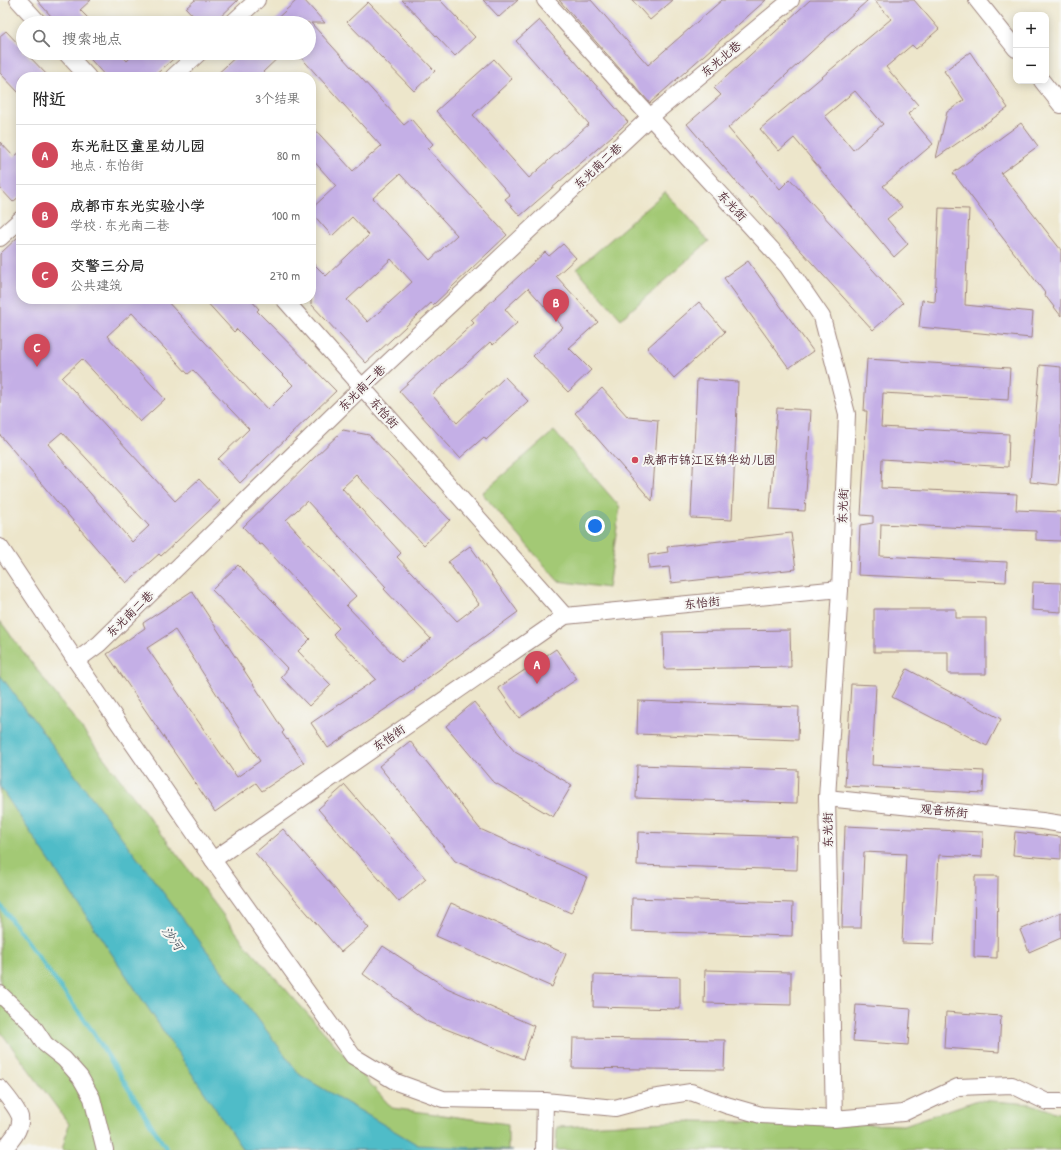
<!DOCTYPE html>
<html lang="zh">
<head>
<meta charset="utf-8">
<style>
	body { margin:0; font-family:"Patrick Hand","LXGW WenKai TC",sans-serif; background:#f6f6f6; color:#222 }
	.controls { position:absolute; right:12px; top:12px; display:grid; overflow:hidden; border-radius:8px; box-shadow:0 2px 10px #0003 }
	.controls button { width:36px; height:36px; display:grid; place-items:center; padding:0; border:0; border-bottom:1px solid #e0e0e0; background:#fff; color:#222; font:20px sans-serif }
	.you { position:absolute; left:595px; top:526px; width:14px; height:14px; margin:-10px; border:3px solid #fff; border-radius:50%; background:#1a73e8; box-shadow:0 0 0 6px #1a73e833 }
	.badge { display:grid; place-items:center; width:26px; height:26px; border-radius:50%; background:#d1495b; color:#fff; font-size:13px; font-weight:700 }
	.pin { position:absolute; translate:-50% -33px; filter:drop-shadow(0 1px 2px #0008) }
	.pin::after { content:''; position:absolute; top:21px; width:14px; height:12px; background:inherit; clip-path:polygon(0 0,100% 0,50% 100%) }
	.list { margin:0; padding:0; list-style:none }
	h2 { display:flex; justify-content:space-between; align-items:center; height:52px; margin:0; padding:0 16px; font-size:17px }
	h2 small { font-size:13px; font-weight:400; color:#767676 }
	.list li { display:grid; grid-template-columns:26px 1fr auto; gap:12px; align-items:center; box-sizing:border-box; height:60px; padding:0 16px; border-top:1px solid #e0e0e0 }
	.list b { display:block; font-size:15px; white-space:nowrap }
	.list p { margin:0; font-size:13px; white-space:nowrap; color:#767676 }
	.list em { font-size:13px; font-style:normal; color:#767676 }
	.icon { flex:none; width:22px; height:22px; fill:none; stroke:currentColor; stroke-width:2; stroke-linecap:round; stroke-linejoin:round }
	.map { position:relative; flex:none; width:1061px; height:1150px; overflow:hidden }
	.search { position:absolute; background:#fff; box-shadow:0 2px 10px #0003; left:16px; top:16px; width:300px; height:44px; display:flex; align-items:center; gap:10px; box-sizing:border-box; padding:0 14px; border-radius:22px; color:#767676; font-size:15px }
	.panel { position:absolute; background:#fff; box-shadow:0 2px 10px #0003; left:16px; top:72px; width:300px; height:232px; border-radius:16px }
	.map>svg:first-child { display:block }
</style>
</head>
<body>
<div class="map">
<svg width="1061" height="1150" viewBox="0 0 1061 1150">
	<rect width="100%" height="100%" fill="#f6f6f2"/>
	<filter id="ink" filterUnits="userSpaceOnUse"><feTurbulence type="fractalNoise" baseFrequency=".025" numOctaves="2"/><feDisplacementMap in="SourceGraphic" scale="8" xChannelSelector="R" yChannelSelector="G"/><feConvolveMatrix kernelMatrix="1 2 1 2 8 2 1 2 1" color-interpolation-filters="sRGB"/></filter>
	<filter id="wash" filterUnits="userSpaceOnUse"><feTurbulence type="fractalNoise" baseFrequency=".012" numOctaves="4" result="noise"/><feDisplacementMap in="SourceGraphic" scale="16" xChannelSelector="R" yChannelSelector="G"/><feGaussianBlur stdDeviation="0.9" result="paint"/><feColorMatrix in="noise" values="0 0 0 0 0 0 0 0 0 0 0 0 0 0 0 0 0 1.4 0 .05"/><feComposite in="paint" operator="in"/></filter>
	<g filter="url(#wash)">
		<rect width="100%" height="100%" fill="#ede6cb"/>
		<g fill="#a3c974" stroke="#767450">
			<polygon points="665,192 709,241 621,319 577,269"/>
			<polygon points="554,431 620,507 608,588 558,581 482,493"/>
			<polygon points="0,621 246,945 392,1108 508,1124 508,1150 62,1150 69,1124 0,1031"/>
			<polygon points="978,1100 1031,1104 1061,1114 1061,1150 556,1150 557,1127 693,1121 904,1125"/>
		</g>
		<polygon fill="#4fbcc8" stroke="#4c6e7a" points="0,675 300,1075 418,1145 513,1150 243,1150 0,787"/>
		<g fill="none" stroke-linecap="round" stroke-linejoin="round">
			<polyline stroke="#4fbcc8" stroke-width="4.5" points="0,905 91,1029 167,1150"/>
		</g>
		<g id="blocks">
			<g fill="#c4afe6" fill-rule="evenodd">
				<polygon points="37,0 91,0 80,10 93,23 57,23"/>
				<polygon points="195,0 238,0 214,23 200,23 186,8"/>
				<path d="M297,0H304L325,23H311L404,125L411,119L433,144L428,149L507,235L433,305L431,303L366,363L311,304V261L326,276L369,235L352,217L332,236L311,212V209L336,186L311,158V125L353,171L381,146L297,53H309V23H272ZM400,174L457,235L430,260L373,198ZM391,259L412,282L368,322L347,300Z"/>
				<polygon points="402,0 440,0 475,37 455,56"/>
				<polygon points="483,0 518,0 499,17"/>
				<polygon points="559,0 591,0 648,65 722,0 766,0 650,103"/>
				<polygon points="632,0 673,0 650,20"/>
				<polygon points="810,0 868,0 728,128 780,189 790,179 903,303 873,330 752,197 751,199 687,124 721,95 714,88"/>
				<path d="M874,0H914L939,29L916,49L912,45L886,67L918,105L908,114L933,144L883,186L902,207L887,219L908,244L894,257L794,138L779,151L760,129L891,19ZM855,91L883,124L853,150L825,116Z"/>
				<polygon points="368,2 435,71 414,91 347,22"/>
				<polygon points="539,20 628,122 520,216 505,199 510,195 436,111 494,59 512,79 473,115 529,178 589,124 516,41"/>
				<polygon points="6,31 23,49 23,53 26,53 49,77 21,77 21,95 0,73 0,36"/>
				<polygon points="970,52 1008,108 936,158 947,112 964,100 944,71"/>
				<polygon points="85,53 120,53 127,61 135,53 180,53 153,77 106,77"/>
				<polygon points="240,53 283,53 263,72 267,77 214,77"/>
				<polygon points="1021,123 1038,146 1001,173 1061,250 1061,316 1044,294 1045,293 953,173"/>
				<polygon points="0,142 14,157 21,151 21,195 13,202 0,188"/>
				<polygon points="939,208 969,209 965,305 1033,312 1031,338 919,327 922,300 935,302"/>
				<path d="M21,234V299H165L268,410L293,385L237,329L234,332L204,299H250L259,309L257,311L336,391L240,483L218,459L249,429L193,370L188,374L132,313L107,336L165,399L140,422L82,359L62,378L175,501L199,479L220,501L161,556L159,554L126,583L0,435V254ZM62,432L149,526L132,542L48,444Z"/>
				<polygon points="563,244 576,258 556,276 598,322 569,348 591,370 568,392 533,356 563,327 528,288 505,309 517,323 493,345 490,342 432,395 457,423 505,377 528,401 486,440 484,437 460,458 399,391 474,323 471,320 545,252 549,256"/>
				<polygon points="748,261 813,351 789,368 724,278"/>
				<polygon points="699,302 725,332 674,378 647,348"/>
				<polygon points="867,359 1010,368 1008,400 883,393 881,427 1009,434 1008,467 882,459 881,488 1017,494 1016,510 1061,512 1061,541 1036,540 1036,531 881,524 880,556 1007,562 1006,582 858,575 860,525 873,523 873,516 861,515 867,411 864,411"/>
				<polygon points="1040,365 1061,367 1061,452 1058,485 1030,482"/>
				<polygon points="697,379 738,382 732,520 691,518"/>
				<polygon points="602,388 628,417 658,420 652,501 575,413"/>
				<polygon points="777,408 811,410 805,511 770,509"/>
				<path d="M343,430L369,435L450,520L424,545L356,475L342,488L401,553L397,557L457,621L479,604L448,562L470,546L518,612L414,688L415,689L328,748L311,723L376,679L333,634L339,628L262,544L260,545L243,527ZM307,501L386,587L384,589L431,639L401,662L346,605L356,596L286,520Z"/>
				<polygon points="791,533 796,569 671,583 669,567 649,569 648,555 668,552 667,547"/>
				<polygon points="238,565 310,639 298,651 331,685 309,706 281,677 288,669 212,590"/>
				<polygon points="1033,582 1061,583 1061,612 1032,610"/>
				<path d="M192,591L284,731L282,733L287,740L288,739L304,763L262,791L256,783L215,812L107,654L145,628L143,623ZM175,630L260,761L237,777L147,648Z"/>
				<polygon points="874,609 956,609 956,618 986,618 986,674 948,674 948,652 874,652"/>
				<polygon points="790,630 791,667 664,669 663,632"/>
				<polygon points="556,649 577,679 519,718 498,688"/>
				<polygon points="907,669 1001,719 987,746 892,697"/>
				<polygon points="851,684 876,685 872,765 984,771 983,793 845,786"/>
				<polygon points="638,701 799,707 798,740 637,734"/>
				<polygon points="474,702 515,752 572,785 553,817 492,781 446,726"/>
				<polygon points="410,741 480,829 587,877 571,913 455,861 379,766"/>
				<polygon points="637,765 798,770 797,803 636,798"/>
				<polygon points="345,785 426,879 399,902 318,809"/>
				<polygon points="845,826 983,832 982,857 939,855 934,944 902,943 906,854 864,852 861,928 842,928"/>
				<polygon points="283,829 369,928 341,952 255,853"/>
				<polygon points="638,832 798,837 797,870 637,865"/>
				<polygon points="1015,832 1061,837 1061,859 1013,855"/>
				<polygon points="975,876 998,876 997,958 974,957"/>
				<polygon points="632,898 793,903 792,936 631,931"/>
				<polygon points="451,903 566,954 552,987 436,936"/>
				<polygon points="1061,912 1061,938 1029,952 1020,930"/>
				<polygon points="383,946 447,988 534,1026 523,1059 428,1022 363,974"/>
				<polygon points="705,970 791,972 791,1005 704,1003"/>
				<polygon points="594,975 680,977 680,1009 593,1007"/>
				<polygon points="856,1005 911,1009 908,1045 853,1041"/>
				<polygon points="946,1012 1001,1016 999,1052 944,1048"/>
				<polygon points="573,1038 725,1040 724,1070 572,1068"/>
			</g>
		</g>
	</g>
	<g filter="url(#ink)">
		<use href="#blocks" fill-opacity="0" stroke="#9c827b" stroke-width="1"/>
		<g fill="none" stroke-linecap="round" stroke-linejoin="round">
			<g stroke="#9c827b" stroke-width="18">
				<g id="minor">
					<polyline points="18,0 39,23"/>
					<polyline points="545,0 650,117 787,266 822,317 847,414 840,589 827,798 834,1119"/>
					<polyline points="977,0 1016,49"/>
					<polyline points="232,23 257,0"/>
					<polyline points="66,53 88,77"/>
					<polyline points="173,77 199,53"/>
					<polyline points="1042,81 1061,105"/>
					<polyline points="0,238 21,219"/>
					<polyline points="284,299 565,616"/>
					<polyline points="0,547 76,661 213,860 353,1056 396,1082 443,1099 545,1101 615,1108 652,1098 691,1092 726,1105 761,1115 834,1119 903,1113 958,1087 1012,1085 1047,1102 1061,1102"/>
					<polyline points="76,661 99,644 362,387 650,117 791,0"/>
					<polyline points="827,798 1042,821 1061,824"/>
					<polyline points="213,860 565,616 840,589"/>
					<polyline points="0,994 31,1023 45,1044 64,1059 80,1077 92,1098 105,1150"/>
					<path d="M0,1088C6,1095 17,1108 20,1117C22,1129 10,1143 2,1150"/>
					<polyline points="544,1150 545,1101"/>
				</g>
			</g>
			<use href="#minor" stroke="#fff" stroke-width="16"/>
		</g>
	</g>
	<circle fill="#d1495b" stroke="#f6f6f2" stroke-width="1.5" cx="635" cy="460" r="4"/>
	<g text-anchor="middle" stroke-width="4" stroke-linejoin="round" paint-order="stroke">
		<g font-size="12" fill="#4a1f2b" stroke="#f6f6f2">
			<text transform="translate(721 59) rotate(-40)" y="4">东光北巷</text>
			<text transform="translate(598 166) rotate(-43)" y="4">东光南二巷</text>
			<text transform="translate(732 206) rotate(47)" y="4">东光街</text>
			<text transform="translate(362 388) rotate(-44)" y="4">东光南二巷</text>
			<text transform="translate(384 413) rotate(48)" y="4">东怡街</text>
			<text transform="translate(843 506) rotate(-88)" y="4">东光街</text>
			<text transform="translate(702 603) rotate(-6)" y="4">东怡街</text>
			<text transform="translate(130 614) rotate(-44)" y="4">东光南二巷</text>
			<text transform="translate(389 738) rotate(-35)" y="4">东怡街</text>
			<text transform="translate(944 811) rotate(6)" y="4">观音桥街</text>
			<text transform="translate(828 830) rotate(-91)" y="4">东光街</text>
		</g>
		<g font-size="12" fill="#4a1f2b" stroke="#f6f6f2" text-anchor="start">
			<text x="643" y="464">成都市锦江区锦华幼儿园</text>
		</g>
		<g font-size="13" font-style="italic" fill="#4c5662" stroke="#f6f6f2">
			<text transform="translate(173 938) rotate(54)" y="5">沙河</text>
		</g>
	</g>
</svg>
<div class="controls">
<button>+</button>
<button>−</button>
</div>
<div class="you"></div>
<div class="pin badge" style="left:537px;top:684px">A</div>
<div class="pin badge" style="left:556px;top:322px">B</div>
<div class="pin badge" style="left:37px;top:367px">C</div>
<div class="search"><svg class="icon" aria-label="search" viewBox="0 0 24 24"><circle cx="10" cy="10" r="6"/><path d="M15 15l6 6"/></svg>搜索地点</div>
<section class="panel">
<h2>附近<small>3个结果</small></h2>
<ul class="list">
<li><span class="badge">A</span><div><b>东光社区童星幼儿园</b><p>地点 · 东怡街</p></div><em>80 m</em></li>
<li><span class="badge">B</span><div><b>成都市东光实验小学</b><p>学校 · 东光南二巷</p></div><em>100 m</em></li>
<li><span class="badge">C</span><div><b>交警三分局</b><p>公共建筑</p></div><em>270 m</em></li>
</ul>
</section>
</div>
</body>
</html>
